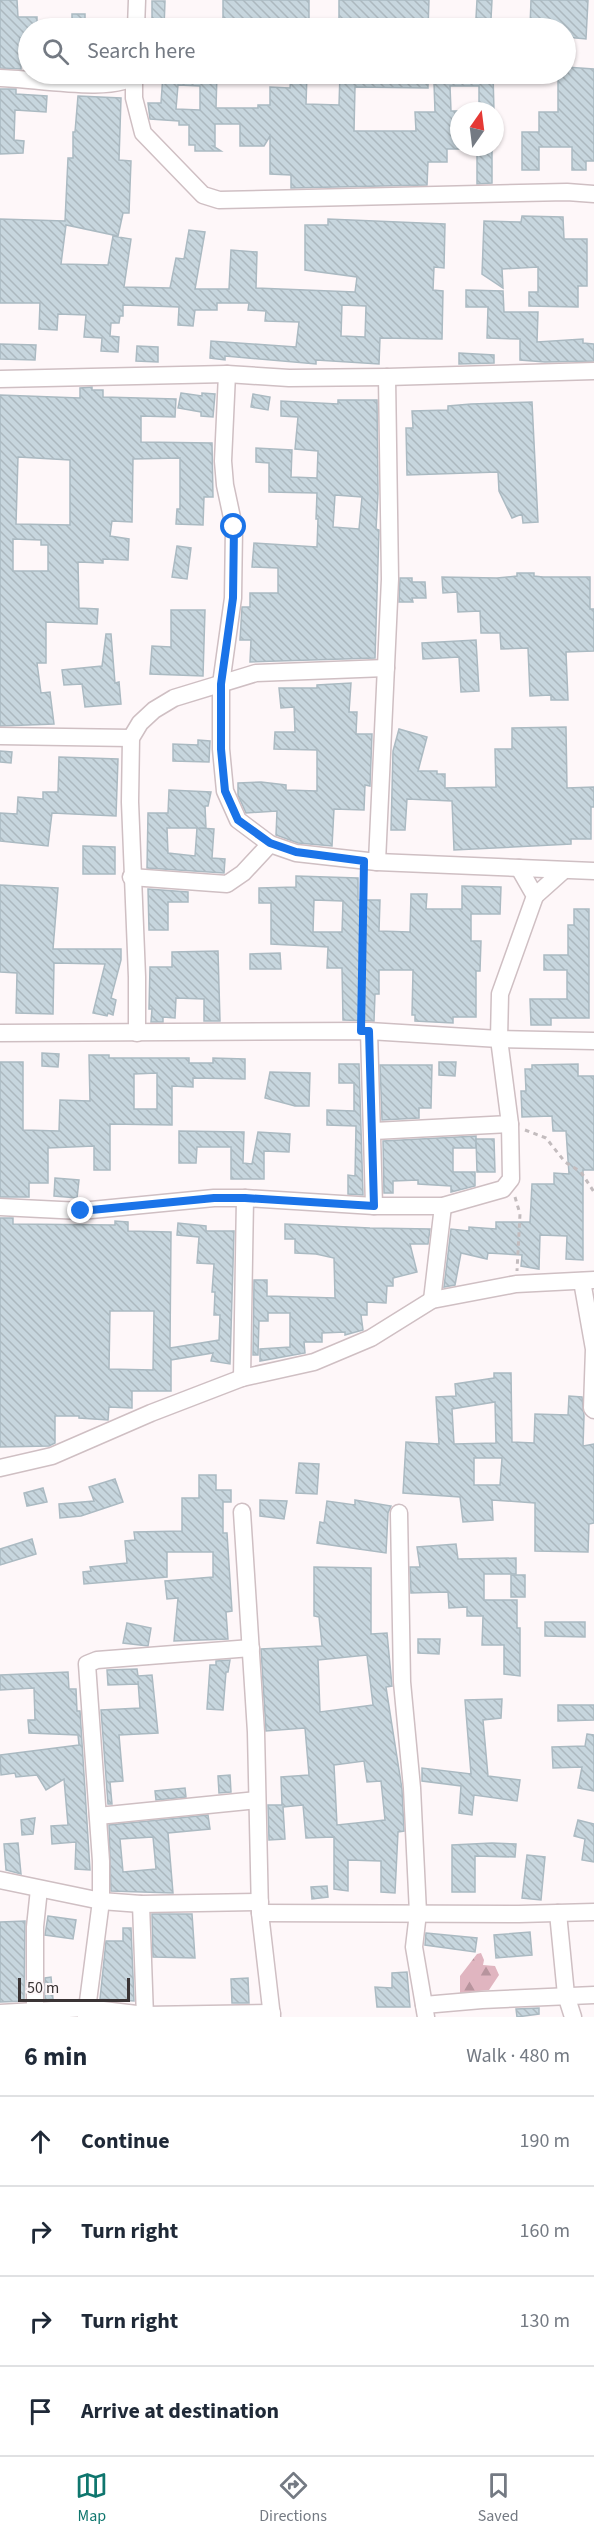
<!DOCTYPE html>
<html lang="en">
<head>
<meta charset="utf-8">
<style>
	body { margin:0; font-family:"Source Sans 3",sans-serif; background:#f6f6f7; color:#1f2937 }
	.compass { position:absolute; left:450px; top:102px; width:54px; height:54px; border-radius:50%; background:#fff; box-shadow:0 2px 4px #0004; rotate:14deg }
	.scale { position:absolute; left:18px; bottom:15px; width:112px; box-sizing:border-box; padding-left:6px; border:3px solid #3a3435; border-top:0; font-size:16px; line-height:21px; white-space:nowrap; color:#3a3435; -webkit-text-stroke:4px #fef7f9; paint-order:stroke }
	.stop { position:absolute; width:18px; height:18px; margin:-14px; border:4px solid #1a73e8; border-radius:50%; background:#fff }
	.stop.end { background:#1a73e8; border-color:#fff; box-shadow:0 2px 6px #0008 }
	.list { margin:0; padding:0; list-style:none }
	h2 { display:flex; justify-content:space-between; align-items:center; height:78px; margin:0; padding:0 24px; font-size:26px }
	h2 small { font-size:20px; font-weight:400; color:#747a83 }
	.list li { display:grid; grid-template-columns:39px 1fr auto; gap:18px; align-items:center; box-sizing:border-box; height:90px; padding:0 24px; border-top:2px solid #e0e1e3 }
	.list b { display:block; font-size:22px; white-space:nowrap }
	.list em { font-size:20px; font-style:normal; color:#747a83 }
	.icon { flex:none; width:33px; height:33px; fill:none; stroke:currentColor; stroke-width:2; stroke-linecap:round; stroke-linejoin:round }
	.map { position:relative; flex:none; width:594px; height:2017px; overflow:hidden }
	.search { position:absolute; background:#fff; box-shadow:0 2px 4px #0004; left:18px; right:18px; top:18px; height:66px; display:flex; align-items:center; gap:15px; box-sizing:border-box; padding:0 21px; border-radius:33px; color:#747a83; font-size:22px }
	.sheet { height:438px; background:#fff }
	nav { display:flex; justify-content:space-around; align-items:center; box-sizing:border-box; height:84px; border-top:2px solid #e0e1e3; background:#fff; font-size:16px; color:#747a83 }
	nav a { display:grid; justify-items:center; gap:3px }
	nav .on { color:#0f766e }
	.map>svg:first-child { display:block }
</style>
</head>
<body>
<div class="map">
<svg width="594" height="2017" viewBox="0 0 594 2017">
	<defs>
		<pattern id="forest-firs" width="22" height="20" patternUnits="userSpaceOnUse" patternTransform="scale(1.5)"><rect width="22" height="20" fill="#e0b5c0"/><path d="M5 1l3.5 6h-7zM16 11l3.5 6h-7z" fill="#b7949d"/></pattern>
		<pattern id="building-back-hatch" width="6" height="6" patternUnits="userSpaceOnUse" patternTransform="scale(1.5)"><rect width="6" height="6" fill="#c7d6de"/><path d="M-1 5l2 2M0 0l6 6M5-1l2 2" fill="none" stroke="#acb8bf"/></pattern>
	</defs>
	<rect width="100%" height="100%" fill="#fef7f9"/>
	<polygon fill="url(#forest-firs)" points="481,1953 484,1960 483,1965 495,1966 499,1975 489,1990 460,1993 460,1976 477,1954"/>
	<g fill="url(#building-back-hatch)" stroke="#abbac2" stroke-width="1.5" fill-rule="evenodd">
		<polygon points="0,0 17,0 18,17 37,17 37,28 28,28 28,38 20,38 21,69 0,68"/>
		<polygon points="223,0 309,0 309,25 286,25 286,28 223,28"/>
		<polygon points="339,0 429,0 428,28 339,28"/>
		<polygon points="477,0 492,0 491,19 476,18"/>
		<polygon points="531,0 588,0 586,39 566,37 566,28 530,28"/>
		<polygon points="152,1 165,1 164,28 152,28"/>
		<rect x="72" y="14" width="13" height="14"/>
		<polygon points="566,67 594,69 594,161 586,161 586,170 572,170 572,147 539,147 539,170 522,170 522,132 539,132 539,112 558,112 558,74 566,74"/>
		<path d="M163,74H217L216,108H258V105H270V87L290,88L291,74H307L306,104L339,105L340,74H428V88L355,87L354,131H416L415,112H435L434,83L436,74H493L494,111H479V86H450L451,111H459V149H447V162H428L427,185L291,188V175L270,174V136L264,146H240V124H215V146H213L221,151H195V145H189V125H179V121L150,119L148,103H161ZM178,85L200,86V110L176,109Z"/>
		<polygon points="0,89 16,89 16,94 47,96 46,112 15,110 14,140 24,141 23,153 0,154"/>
		<path d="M78,96L121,98L119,160L131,161L129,213H123L118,236L66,225L61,264L108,265L113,236L131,239L124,287L170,288L176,258L184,259L189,230L205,232L195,289H229L231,250L257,252L256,288L355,292L357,277L305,270V225H328V219L445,224L444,268L434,267L433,290L443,291L442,339L380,338L379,364L316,360V364L225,356V360L210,358L211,341L296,347L299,322L265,321L266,311L248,310L249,303H217V310H195L193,326L178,325L179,307L123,305V316H120L119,323H111L110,336L119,337L118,352L101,351L102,338L84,337L86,315L58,314L57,330L39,329L40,303H0V219L65,221L68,158H73V132H75ZM342,305L366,306L365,337L341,336Z"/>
		<polygon points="477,147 492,147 492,183 477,184"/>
		<polygon points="522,216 563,217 564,239 587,239 587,286 578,286 578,307 529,306 529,292 538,292 538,267 502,269 503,288 482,274 484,221 521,222"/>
		<polygon points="466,290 503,291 504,312 538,312 537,342 583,339 583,343 594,344 594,361 545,362 520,360 520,339 487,338 488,307 466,307"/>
		<polygon points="0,344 36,345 35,360 0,359"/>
		<polygon points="137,346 158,347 158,362 136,361"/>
		<polygon points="459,353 494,355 494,363 459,364"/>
		<path d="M92,387V390H103V397L176,399L175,417L141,416V442L212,443L213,497H204L203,525L176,524L177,509H180V458L133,459L132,522L112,521L110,536L129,539L128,560L103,559V563L78,562L79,608L98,609L97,624L46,622V663H37L41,693L50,692L54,724L0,726V395L80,398V388ZM18,457L70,460V525L16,524ZM13,539L41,540V545H48V571H13Z"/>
		<polygon points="181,393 202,396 202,393 215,394 213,417 201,416 201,412 178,408"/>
		<polygon points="253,394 270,397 268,410 251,407"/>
		<path d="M338,400H377L378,494L376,529L379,530L375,658L250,662L251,640H240L242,607H250V593H278V568L252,567L254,543L317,547L318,519H316L317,493L269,492V463L256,462V448L292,450L291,477L317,478L318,451L295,449L298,417L281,416V401L338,404ZM335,495L362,497L359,529L333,527Z"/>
		<polygon points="532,402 538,522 523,523 522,514 512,518 499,491 498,472 407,475 406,428 413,428 412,411 448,410 448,406 471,404"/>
		<polygon points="177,546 191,548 187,579 172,577"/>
		<polygon points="517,573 534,573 534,576 543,577 590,577 590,609 594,609 594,651 566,652 568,700 551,700 551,695 530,696 528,648 501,649 500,633 481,633 480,611 458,612 457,592 443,593 442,577 497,578 517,576"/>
		<polygon points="400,578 412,578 412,582 425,582 426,598 412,598 413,602 399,602"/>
		<polygon points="171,610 205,610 203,676 150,674 152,646 171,647"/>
		<polygon points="106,634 111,634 115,683 119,682 121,704 85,707 82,684 64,685 62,670 102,666"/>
		<polygon points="476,640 479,691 461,692 459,657 423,659 422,643"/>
		<polygon points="351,683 349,712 357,712 356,734 372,734 370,786 365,785 364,810 334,809 332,846 298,843 276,835 277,811 246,813 238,795 238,783 261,782 286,785 286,790 317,791 317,750 274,749 275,732 295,732 294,707 281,708 279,688 317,688 317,685"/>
		<polygon points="566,727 567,788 594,787 594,807 591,807 591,839 571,839 571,844 454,850 452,801 407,799 405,830 391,830 393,751 399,729 427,737 418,771 437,771 437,774 445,774 445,788 496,787 495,749 512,749 512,728"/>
		<polygon points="198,740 210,741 209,762 173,761 173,744 198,745"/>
		<polygon points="0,751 12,752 11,763 0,762"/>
		<polygon points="59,757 118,759 116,816 52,813 48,846 0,841 0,813 17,814 18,797 43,799 43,792 58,792"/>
		<path d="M169,790L211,792L208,806H205L206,828H199L214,829L212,858L225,859L224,873L147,868L148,813H168ZM167,828H197L195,856L168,853Z"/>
		<polygon points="83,846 115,847 115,874 83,874"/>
		<path d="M296,876L358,878V900H380L379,931L410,932L411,894H427L426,909H462V886L501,887L500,914H471V941H481L480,971H476V1017H453V1023L415,1021V1015H412L413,970H379V994H375L374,1021L343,1020L342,968H327L328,947L271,944V903H259V888L296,887ZM314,900L343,901L342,932H313Z"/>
		<polygon points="0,885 58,888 53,949 121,949 121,960 111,998 116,1000 113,1015 108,1013 107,1016 93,1013 105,964 54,963 53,1014 16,1013 17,973 0,972"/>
		<polygon points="148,889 188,892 188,902 168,902 168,930 149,930"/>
		<polygon points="574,909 589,909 589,1018 551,1018 551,1025 531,1025 530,999 567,999 567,970 544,970 544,955 568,955 568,925 574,925"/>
		<polygon points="218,951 220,1021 204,1021 204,999 176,998 175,1018 163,1017 163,1022 151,1022 152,1009 149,1009 150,967 172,967 172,952"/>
		<polygon points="280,953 281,969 250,969 250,954"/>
		<polygon points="42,1053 59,1054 58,1067 42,1066"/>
		<path d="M89,1055H109V1058H189V1063H213V1058L245,1059V1079L193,1078V1087L172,1086V1125L110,1124V1170H94V1146L48,1148V1183H29V1197H0V1062H23V1130L59,1131L60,1100L90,1101ZM157,1073V1109H134V1074Z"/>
		<polygon points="439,1062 456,1062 455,1076 439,1075"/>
		<polygon points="339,1064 359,1064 363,1195 348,1194 348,1175 355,1176 356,1126 327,1125 327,1110 354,1111 354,1083 339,1083"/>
		<polygon points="578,1064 578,1076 594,1076 594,1170 583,1170 583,1260 566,1259 567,1236 540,1235 539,1269 521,1266 522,1255 488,1253 487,1259 461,1253 455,1285 444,1287 451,1229 469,1231 469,1227 496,1229 496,1222 530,1222 532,1184 554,1184 554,1173 569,1174 566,1131 553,1131 552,1116 522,1117 521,1091 526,1091 525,1069 532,1069 532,1065"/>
		<polygon points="380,1065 432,1065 431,1108 419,1108 419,1118 382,1120"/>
		<polygon points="270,1072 310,1073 309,1106 295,1106 265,1098"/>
		<polygon points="179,1131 244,1132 243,1163 252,1164 258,1132 290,1134 289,1152 264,1151 264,1179 231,1179 231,1147 197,1147 196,1163 179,1163"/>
		<polygon points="476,1136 476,1148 453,1148 453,1172 475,1172 475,1186 451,1192 451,1186 418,1184 418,1180 393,1181 393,1193 384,1193 383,1141"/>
		<polygon points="476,1139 494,1139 495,1172 477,1172"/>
		<polygon points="55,1178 79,1180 77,1198 54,1196"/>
		<path d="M0,1218H13V1224L115,1225V1221L128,1222V1231L171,1232L170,1348L219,1340L220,1315H214L215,1292H212L214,1264L197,1263L199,1237L177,1235L178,1223L206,1226V1231H234L230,1364L211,1361L213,1353L171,1360V1391H132V1408L109,1407L108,1420L79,1418V1416H55V1443L49,1446L0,1447ZM110,1311H154L153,1370L109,1369Z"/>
		<polygon points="285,1224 370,1228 430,1229 428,1244 410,1244 417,1272 393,1278 393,1286 387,1286 386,1303 367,1302 367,1315 361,1315 363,1330 345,1335 345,1332 322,1333 322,1342 304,1342 305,1353 260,1361 260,1349 290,1347 290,1313 268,1313 268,1321 259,1321 258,1355 253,1355 254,1280 267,1280 267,1296 335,1298 334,1258 316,1254 295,1253 295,1239 285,1239"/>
		<path d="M494,1373H511L512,1442L534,1443L535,1414L568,1415L569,1396L582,1397L584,1416L583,1446L594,1444V1523L589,1524L588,1552L535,1551V1503L492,1500L493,1520L463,1522L460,1497L403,1493L406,1442L439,1444L436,1397L456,1396L455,1384L494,1378ZM495,1402L496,1443L454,1444L452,1409ZM474,1458H502L500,1485H474Z"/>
		<polygon points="299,1463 319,1464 317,1494 296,1493"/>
		<polygon points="199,1475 216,1475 216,1490 231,1490 231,1502 223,1502 223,1533 227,1533 232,1611 226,1612 228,1639 174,1641 178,1598 167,1599 165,1581 213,1577 213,1552 167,1552 167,1577 84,1584 83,1572 91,1571 90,1567 127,1563 125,1541 135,1540 134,1532 182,1531 182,1498 199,1498"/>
		<polygon points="115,1479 123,1502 81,1516 60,1518 59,1504 94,1501 89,1487"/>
		<polygon points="43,1488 47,1502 27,1506 24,1493"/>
		<polygon points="260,1500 287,1501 284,1519 260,1516"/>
		<polygon points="355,1500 391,1506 388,1513 386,1553 317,1543 320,1522 324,1523 327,1501 355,1505"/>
		<polygon points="32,1539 36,1554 0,1565 0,1549"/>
		<polygon points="456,1544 458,1559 516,1558 516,1574 484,1574 484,1600 517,1600 517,1628 520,1628 520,1676 504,1674 504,1645 482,1645 483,1616 467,1616 467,1607 449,1608 448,1592 411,1593 410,1567 420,1567 417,1547"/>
		<path d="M314,1567L371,1568V1634L387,1633L392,1686L386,1687L402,1789L404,1831L398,1832L395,1893L381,1892V1861L348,1860V1891L334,1889V1837L306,1838L303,1805L283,1807L285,1839L269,1840L268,1805H282L281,1777L309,1775L305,1728L266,1731L261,1649L322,1646L319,1617L314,1616ZM367,1655L373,1705L320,1712L318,1660ZM364,1761L367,1782L381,1781L385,1820L337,1825L334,1765Z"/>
		<rect x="511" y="1575" width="14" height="22"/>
		<polygon points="545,1622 585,1622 585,1637 545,1636"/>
		<polygon points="127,1623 151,1628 148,1646 123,1643"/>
		<polygon points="418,1639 440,1639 439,1654 418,1653"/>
		<polygon points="230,1660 228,1672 226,1672 223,1710 207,1709 210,1665 216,1665 216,1661"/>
		<polygon points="137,1669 138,1676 152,1675 158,1733 119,1735 123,1781 110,1782 112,1804 108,1804 101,1710 140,1708 138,1681 138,1684 108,1685 107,1670"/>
		<polygon points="68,1672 69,1689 76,1689 77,1711 80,1711 90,1870 75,1869 76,1842 52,1844 51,1826 68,1825 64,1779 46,1790 37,1775 16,1777 15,1773 1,1775 0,1755 79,1745 78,1735 29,1733 28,1720 35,1720 34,1688 0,1690 0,1675"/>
		<polygon points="502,1699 501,1718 483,1720 488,1776 520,1780 517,1801 474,1795 472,1815 459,1813 461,1786 422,1781 422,1768 471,1774 465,1700"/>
		<polygon points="558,1705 594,1705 594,1720 558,1721"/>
		<polygon points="587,1734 594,1735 594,1791 578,1788 582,1767 553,1768 552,1747 585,1746"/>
		<polygon points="230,1775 231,1792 219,1793 218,1776"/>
		<polygon points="185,1788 186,1797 156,1800 155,1791"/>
		<path d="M208,1815L210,1829L168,1833L173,1893L111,1891L109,1825ZM153,1837L156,1869L123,1872L120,1839Z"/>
		<polygon points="35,1818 33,1834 22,1835 21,1820"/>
		<polygon points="578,1820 594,1824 594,1862 582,1860 585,1839 574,1836"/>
		<polygon points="18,1843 21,1874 6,1870 4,1844"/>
		<polygon points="492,1843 516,1844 515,1857 475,1856 475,1892 452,1892 452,1845"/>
		<polygon points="527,1855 545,1857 541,1900 522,1898"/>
		<polygon points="327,1886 328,1897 312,1899 311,1887"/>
		<polygon points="152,1914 192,1914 195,1958 153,1957"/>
		<polygon points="48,1916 76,1920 73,1939 45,1935"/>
		<polygon points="25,1921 24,2001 0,2002 0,1922"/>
		<polygon points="123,1928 131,1928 134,2001 100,1999 106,1941 123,1941"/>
		<polygon points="530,1932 532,1955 496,1958 494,1935"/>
		<polygon points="426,1933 477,1938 475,1952 425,1945"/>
		<polygon points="407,1972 410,2007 377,2007 375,1987 392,1988 392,1973"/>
		<polygon points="51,1977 53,1999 45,2000 45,1978"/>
		<polygon points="248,1978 249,2003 232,2003 231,1979"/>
		<polygon points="539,2008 539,2014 517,2017 516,2009"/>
	</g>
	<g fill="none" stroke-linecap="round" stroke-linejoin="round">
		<g stroke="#cfbfc3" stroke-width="19">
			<g id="minor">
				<polyline points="136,28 137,0"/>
				<polyline points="134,74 134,98 143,133 203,195 219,200 567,192 594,194"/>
				<path d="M0,78C32,78 116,95 138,74"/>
				<polyline points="227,374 223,461 225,485 234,527 233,598 221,684 221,749 225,791 238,820 270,844 296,853 377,862 594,871"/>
				<polyline points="0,379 227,374 289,378 387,377 594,371"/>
				<polyline points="0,736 131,738"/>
				<polyline points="377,862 390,579 387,377"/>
				<polyline points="131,877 227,884 243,873 270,844"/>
				<polyline points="535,896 563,871"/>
				<polyline points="369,1031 374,1206"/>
				<polyline points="0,1033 369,1031 499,1039 594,1041"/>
				<polyline points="137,1033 137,977 130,802 131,738 140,723 154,710 174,698 256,673 386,668"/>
				<polyline points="374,1131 510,1124"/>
				<polyline points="0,1207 81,1211 214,1198 245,1198 374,1206 443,1206 503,1189 511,1179 510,1124 499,1039 500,994 535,896 519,868"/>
				<polyline points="582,1281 594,1349 592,1408 594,1410"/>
				<polyline points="432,1300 443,1206"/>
				<polyline points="242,1378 245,1198"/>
				<polyline points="0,1468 52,1456 151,1413 242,1378 314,1362 371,1338 432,1300 516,1284 594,1280"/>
				<polyline points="242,1512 256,1732 260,1913 272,2017"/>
				<polyline points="399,1513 402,1682 412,1788 418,1913 414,1947 426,2017"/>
				<polyline points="98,1816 257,1800"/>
				<polyline points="0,1880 101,1901 141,1904 260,1902"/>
				<polyline points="141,1904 145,2017"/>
				<polyline points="260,1913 519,1914 594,1912"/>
				<polyline points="558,1913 566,1995 573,2017"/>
				<polyline points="424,2005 482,2000 594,1995"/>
				<polyline points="0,2013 86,2008 145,2015 272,2013"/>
				<polyline points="35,2017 35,1927 39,1889"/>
				<polyline points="86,2017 101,1901 101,1861 87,1664 97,1660 251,1648"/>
			</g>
		</g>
		<g stroke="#c3bcbe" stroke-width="3" stroke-dasharray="4.5 4.5" stroke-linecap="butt">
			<polyline points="361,1017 364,877"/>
			<polyline points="525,1130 546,1138 565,1162 581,1172 594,1192"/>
			<polyline points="515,1197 520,1214 517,1271"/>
		</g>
		<use href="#minor" stroke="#fff" stroke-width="16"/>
	</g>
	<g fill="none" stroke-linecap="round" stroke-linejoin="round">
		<polyline stroke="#1a73e8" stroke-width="8" points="81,1211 214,1198 245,1198 374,1206 369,1031 361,1031 364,861 296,852 270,843 238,820 225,791 221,749 221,684 233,598 234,527"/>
	</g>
</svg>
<svg class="compass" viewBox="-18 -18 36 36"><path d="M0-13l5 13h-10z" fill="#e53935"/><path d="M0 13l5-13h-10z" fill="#747a83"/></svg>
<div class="scale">50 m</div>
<div class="stop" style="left:234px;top:527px"></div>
<div class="stop end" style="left:81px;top:1211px"></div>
<div class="search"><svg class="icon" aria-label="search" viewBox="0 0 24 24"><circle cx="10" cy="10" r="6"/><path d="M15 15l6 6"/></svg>Search here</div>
</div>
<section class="sheet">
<h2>6 min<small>Walk · 480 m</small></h2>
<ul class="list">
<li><svg class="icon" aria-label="ahead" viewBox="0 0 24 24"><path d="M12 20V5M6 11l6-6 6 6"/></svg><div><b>Continue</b></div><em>190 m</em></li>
<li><svg class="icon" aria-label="right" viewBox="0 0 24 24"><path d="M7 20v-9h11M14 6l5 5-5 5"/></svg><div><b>Turn right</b></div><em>160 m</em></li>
<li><svg class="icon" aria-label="right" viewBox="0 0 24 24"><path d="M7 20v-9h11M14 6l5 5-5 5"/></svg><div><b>Turn right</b></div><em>130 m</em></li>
<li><svg class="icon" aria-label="arrive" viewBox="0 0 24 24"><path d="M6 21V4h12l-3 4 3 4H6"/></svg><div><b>Arrive at destination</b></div></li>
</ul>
</section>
<nav>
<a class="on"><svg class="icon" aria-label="map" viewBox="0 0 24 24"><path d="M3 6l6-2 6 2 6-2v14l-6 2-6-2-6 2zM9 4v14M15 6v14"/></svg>Map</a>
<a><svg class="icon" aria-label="directions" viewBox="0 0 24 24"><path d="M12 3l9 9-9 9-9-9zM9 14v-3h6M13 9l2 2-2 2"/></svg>Directions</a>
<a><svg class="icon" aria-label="saved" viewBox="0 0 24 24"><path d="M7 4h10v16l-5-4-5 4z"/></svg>Saved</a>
</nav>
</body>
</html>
